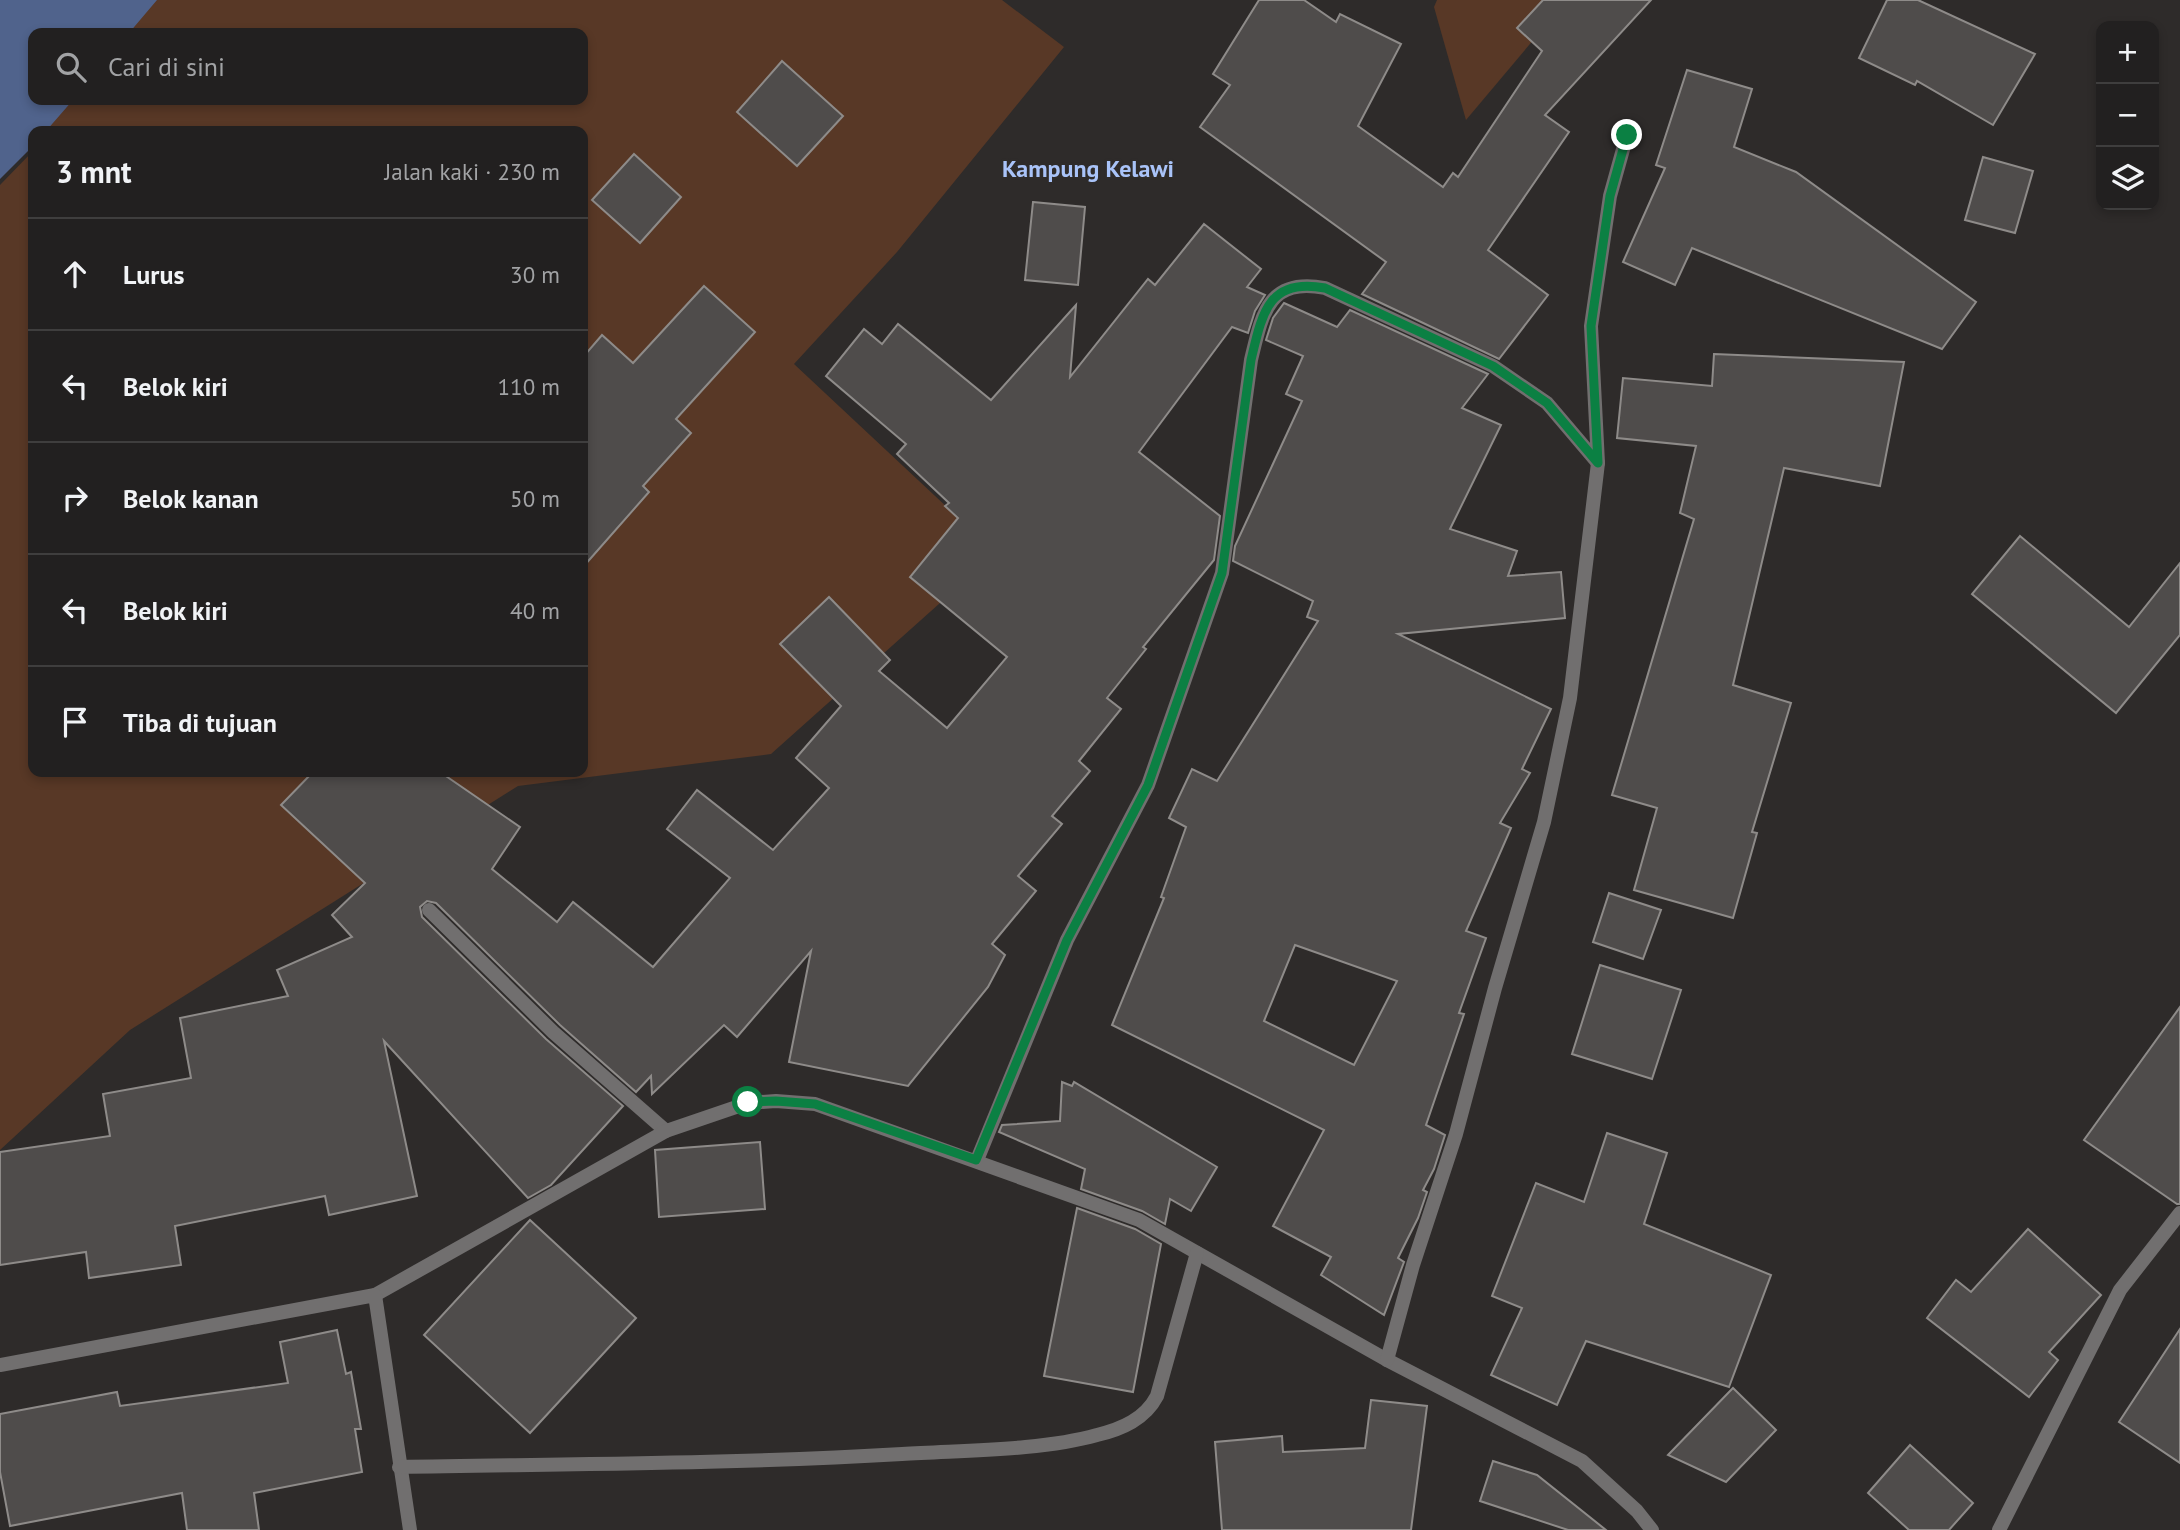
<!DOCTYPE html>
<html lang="id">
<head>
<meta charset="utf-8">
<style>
	body { margin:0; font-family:"PT Sans",sans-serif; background:#2a2829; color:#f1f3f6 }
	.controls { position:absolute; right:21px; top:21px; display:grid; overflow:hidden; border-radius:14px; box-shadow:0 4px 10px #0003 }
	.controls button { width:63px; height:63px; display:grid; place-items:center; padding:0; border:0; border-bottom:2px solid #3f3e3e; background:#222020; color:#f1f3f6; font:35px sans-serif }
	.stop { position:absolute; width:21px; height:21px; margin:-16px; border:5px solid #0b8043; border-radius:50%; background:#fff }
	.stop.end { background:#0b8043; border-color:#fff; box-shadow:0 2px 7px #0008 }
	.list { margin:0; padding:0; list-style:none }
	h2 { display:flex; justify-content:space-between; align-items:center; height:91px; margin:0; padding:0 28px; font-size:30px }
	h2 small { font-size:23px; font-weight:400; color:#a2a3a5 }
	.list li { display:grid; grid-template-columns:46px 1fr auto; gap:21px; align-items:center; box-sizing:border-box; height:112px; padding:0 28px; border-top:2px solid #3f3e3e }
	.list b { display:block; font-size:26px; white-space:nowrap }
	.list em { font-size:23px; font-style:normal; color:#a2a3a5 }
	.icon { flex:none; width:38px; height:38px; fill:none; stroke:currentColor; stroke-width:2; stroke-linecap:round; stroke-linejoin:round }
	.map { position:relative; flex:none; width:2180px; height:1530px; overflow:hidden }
	.search { position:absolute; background:#222020; box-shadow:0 4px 10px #0003; left:28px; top:28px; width:560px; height:77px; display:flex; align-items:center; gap:18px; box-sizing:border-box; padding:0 24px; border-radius:14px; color:#a2a3a5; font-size:26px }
	.panel { position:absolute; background:#222020; box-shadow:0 4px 10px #0003; left:28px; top:126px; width:560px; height:651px; border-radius:14px }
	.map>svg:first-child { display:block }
</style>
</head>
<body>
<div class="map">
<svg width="2180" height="1530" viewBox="0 0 2180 1530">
	<rect width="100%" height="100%" fill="#2e2b2a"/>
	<g fill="#583826">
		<polygon points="126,0 1002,0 1064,47 897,252 794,364 996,553 771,754 518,786 130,1030 0,1150 0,185 33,151 33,772 583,772 583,131 45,131 64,100 583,100 583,33 105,33"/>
		<polygon points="1437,0 1567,0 1466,120 1434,7"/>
	</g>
	<polygon fill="#50638c" points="0,0 157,0 129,33 33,33 33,100 73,100 46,131 33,131 33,146 0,179"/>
	<g fill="#4f4c4b" stroke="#8e8b89" stroke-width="2" fill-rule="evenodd">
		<polygon points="1259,0 1304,0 1336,22 1340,14 1401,44 1358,126 1443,187 1453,173 1458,177 1542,51 1517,28 1543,0 1651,0 1545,115 1569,132 1488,250 1548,295 1499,359 1362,294 1386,262 1200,127 1230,85 1213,74"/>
		<polygon points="1887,0 1918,0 2035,54 1993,125 1917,81 1915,85 1859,58"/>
		<polygon points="782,61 843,116 797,166 737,112"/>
		<polygon points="1687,70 1752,89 1734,147 1796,172 1976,302 1942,349 1692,248 1675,285 1623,262 1665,168 1656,165"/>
		<polygon points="634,154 681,197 640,243 592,200"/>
		<polygon points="1983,157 2033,171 2015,233 1965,220"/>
		<polygon points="1033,202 1085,207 1078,285 1025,280"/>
		<polygon points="1204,224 1261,269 1247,287 1265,295 1255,311 1248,333 1232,327 1139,452 1220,516 1214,560 1143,647 1146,649 1107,698 1121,709 1079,761 1090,771 1052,816 1062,824 1018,876 1036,891 992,944 1005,955 988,987 908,1086 789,1062 811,951 737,1037 724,1025 652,1094 651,1076 636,1092 560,1025 436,903 427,901 420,907 422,917 546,1039 623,1106 551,1185 528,1198 384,1041 417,1196 329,1215 325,1196 175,1226 181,1265 89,1278 86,1252 0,1265 0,1152 110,1136 103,1094 191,1078 180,1018 288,996 277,970 352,937 332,915 365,883 281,805 313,772 440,772 520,827 492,869 557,922 573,902 653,967 730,878 667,829 697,790 773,850 829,788 796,758 841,706 780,644 829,597 890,660 879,671 947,728 1007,657 910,577 958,518 945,506 949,503 897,454 906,444 826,376 864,329 882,344 898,324 991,400 1076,305 1070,377 1148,279 1155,285"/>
		<polygon points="704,286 755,332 676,419 691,433 643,486 649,492 583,567 583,357 602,335 633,363"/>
		<path d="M1284,303L1337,327L1350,310L1488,374L1462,408L1501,425L1450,529L1517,551L1508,576L1561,572L1565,618L1398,634L1551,709L1522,769L1530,773L1500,823L1511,828L1466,931L1486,938L1459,1013L1464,1014L1426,1125L1445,1135L1434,1169L1423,1190L1427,1192L1418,1218L1398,1258L1404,1262L1384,1315L1321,1275L1331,1257L1273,1226L1324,1130L1112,1025L1164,898L1161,897L1186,827L1169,818L1192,769L1217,781L1318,621L1307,617L1313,601L1233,561L1235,546L1302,401L1286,394L1303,356L1266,340L1273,318ZM1295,945L1397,981L1354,1065L1264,1021Z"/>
		<polygon points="1714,354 1904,362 1880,486 1784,468 1733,685 1791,703 1752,832 1757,833 1733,918 1634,890 1657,808 1612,795 1694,519 1680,513 1696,446 1617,438 1623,378 1712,386"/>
		<polygon points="2020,536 2129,627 2180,563 2180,635 2116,713 1972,594"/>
		<polygon points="1609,893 1661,910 1643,959 1593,942"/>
		<polygon points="1600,965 1681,990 1652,1079 1572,1054"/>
		<polygon points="2180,1007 2180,1204 2177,1204 2084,1140"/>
		<polygon points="1062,1082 1072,1086 1074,1082 1217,1167 1191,1211 1170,1199 1165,1224 1142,1211 1081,1189 1085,1169 999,1132 1002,1125 1060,1121"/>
		<polygon points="1607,1133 1667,1153 1644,1224 1771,1275 1729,1387 1586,1341 1557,1405 1491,1375 1522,1308 1492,1296 1536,1183 1584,1202"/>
		<polygon points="760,1142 765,1209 659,1217 655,1150"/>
		<polygon points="1077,1208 1135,1229 1161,1244 1133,1392 1044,1376"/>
		<polygon points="530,1220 636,1318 530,1433 424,1335"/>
		<polygon points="2028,1229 2101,1295 2049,1352 2058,1360 2029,1397 1927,1318 1956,1280 1971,1292"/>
		<polygon points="2180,1329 2180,1463 2119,1422"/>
		<polygon points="337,1330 346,1374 351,1372 361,1429 355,1429 362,1472 254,1493 259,1530 187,1530 182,1493 10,1526 0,1472 0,1414 117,1392 120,1406 288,1383 280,1342"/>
		<polygon points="1733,1388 1776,1430 1726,1482 1668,1455"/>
		<polygon points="1371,1400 1427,1406 1411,1530 1222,1530 1215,1442 1282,1436 1283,1452 1365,1448"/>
		<polygon points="1910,1445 1973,1503 1949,1530 1909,1530 1868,1493"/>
		<polygon points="1493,1461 1537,1475 1606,1530 1568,1530 1480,1501"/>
	</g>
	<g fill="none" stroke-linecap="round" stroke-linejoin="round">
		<g stroke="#716f6f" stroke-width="14">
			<polyline points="429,910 553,1032 666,1131"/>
			<path d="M977,1160L1067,940L1148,785L1222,573L1251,360C1262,314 1268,277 1325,288L1493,366L1547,403L1598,463"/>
			<polyline points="375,1295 666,1131 748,1103 776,1101 815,1104 1139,1220 1387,1360 1582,1461 1637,1511 1652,1530"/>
			<polyline points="1387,1360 1413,1265 1456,1134 1495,988 1544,822 1570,698 1598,463 1591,326 1610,196 1627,135"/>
			<polyline points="0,1365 375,1295 410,1530"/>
			<path d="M399,1467C567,1464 735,1464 902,1454C963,1450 1040,1451 1097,1435C1122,1429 1145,1419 1157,1396L1197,1253"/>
			<polyline points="1999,1530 2120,1290 2180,1213"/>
		</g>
	</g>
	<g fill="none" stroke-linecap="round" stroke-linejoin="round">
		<path stroke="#0b8043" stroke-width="9" d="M748,1102L776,1101L815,1104L976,1160L1067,940L1148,785L1222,573L1251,360C1262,314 1268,277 1325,288L1493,366L1547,403L1598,463L1591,326L1610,196L1627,135"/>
	</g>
	<g text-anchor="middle" stroke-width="5" stroke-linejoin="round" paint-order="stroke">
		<g font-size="24" font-weight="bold" fill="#a9c3f8" stroke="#2e2b2a">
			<text x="1088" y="177">Kampung Kelawi</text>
		</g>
	</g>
</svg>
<div class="controls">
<button>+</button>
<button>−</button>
<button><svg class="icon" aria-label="layers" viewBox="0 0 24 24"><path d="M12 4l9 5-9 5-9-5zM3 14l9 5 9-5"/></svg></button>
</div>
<div class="stop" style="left:748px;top:1102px"></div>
<div class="stop end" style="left:1627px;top:135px"></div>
<div class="search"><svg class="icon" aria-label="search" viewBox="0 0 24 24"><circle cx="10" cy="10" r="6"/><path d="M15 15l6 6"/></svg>Cari di sini</div>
<section class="panel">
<h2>3 mnt<small>Jalan kaki · 230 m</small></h2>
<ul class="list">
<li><svg class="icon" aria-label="ahead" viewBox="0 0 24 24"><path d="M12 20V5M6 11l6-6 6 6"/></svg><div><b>Lurus</b></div><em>30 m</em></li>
<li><svg class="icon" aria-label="left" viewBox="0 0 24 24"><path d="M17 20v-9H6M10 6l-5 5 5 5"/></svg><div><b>Belok kiri</b></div><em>110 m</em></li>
<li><svg class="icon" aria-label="right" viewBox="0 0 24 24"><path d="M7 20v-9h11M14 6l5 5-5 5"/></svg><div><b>Belok kanan</b></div><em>50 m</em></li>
<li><svg class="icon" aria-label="left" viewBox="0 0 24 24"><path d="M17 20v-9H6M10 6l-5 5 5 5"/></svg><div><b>Belok kiri</b></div><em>40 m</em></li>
<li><svg class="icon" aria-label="arrive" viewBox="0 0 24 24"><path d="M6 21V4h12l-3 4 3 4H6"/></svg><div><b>Tiba di tujuan</b></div></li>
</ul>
</section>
</div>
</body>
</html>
